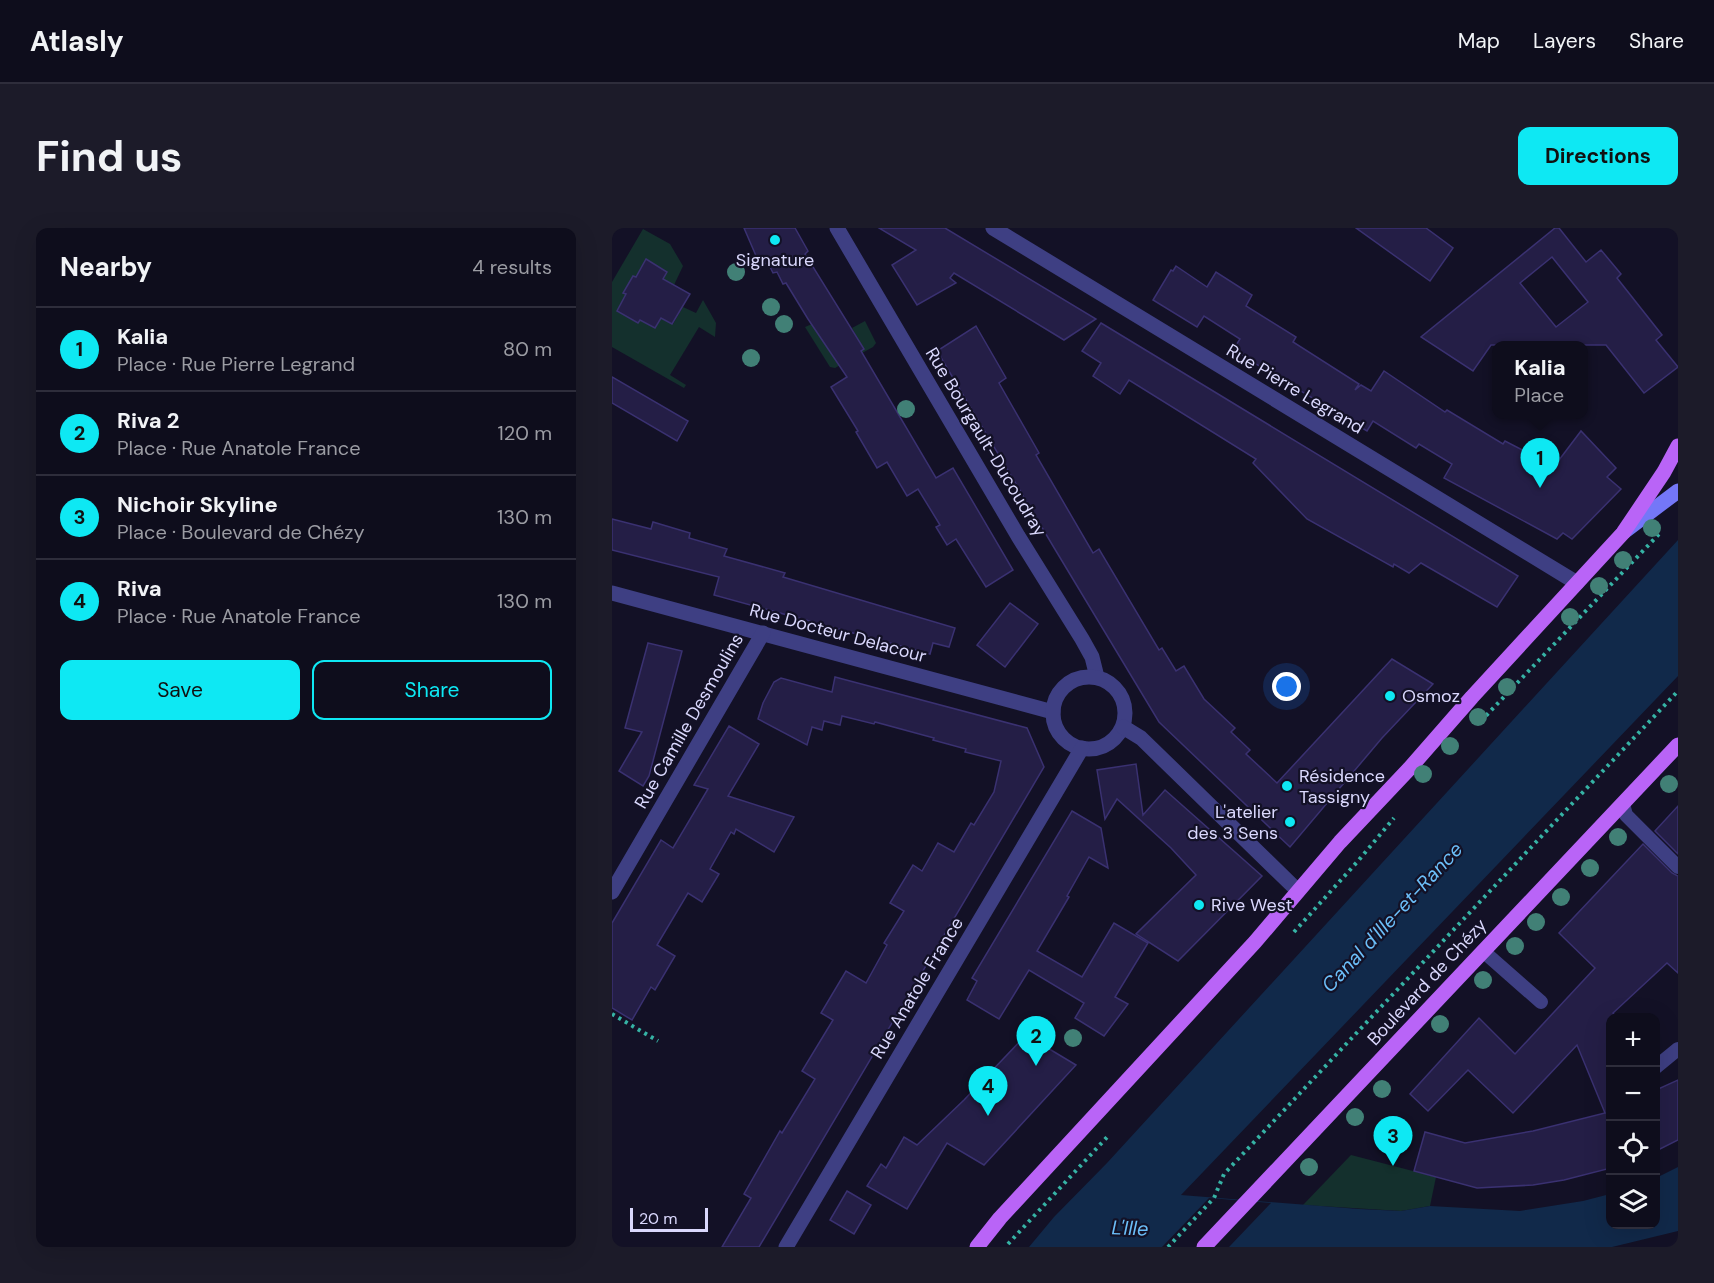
<!DOCTYPE html>
<html lang="en">
<head>
<meta charset="utf-8">
<style>
	body { margin:0; font-family:"DM Sans",sans-serif; background:#1c1b29; color:#f1f3f6 }
	.controls { position:absolute; right:18px; bottom:18px; display:grid; overflow:hidden; border-radius:12px; box-shadow:0 6px 24px #0002 }
	.controls button { width:54px; height:54px; display:grid; place-items:center; padding:0; border:0; border-bottom:2px solid #2e2d3b; background:#0e0d1c; color:#f1f3f6; font:30px sans-serif }
	.scale { position:absolute; left:18px; bottom:15px; width:78px; box-sizing:border-box; padding-left:6px; border:3px solid #dad8fd; border-top:0; font-size:16px; line-height:21px; white-space:nowrap; color:#dad8fd; -webkit-text-stroke:4px #131126; paint-order:stroke }
	.you { position:absolute; left:675px; top:459px; width:21px; height:21px; margin:-15px; border:4px solid #fff; border-radius:50%; background:#1a73e8; box-shadow:0 0 0 9px #1a73e833 }
	.badge { display:grid; place-items:center; width:39px; height:39px; border-radius:50%; background:#0ee8f3; color:#111; font-size:20px; font-weight:700 }
	.pin { position:absolute; translate:-50% -50px; filter:drop-shadow(0 2px 3px #0008) }
	.pin::after { content:''; position:absolute; top:32px; width:21px; height:18px; background:inherit; clip-path:polygon(0 0,100% 0,50% 100%) }
	.popup { position:absolute; left:880px; top:113px; width:96px; height:78px; box-sizing:border-box; display:grid; place-content:center; border-radius:12px; background:#0e0d1c; filter:drop-shadow(0 2px 4px #0005); font-size:20px; white-space:nowrap; color:#9b9ca3 }
	.popup b { font-size:22px; color:#f1f3f6 }
	.popup::after { content:''; position:absolute; left:50%; top:100%; margin-left:-12px; border:12px solid transparent; border-top-color:#0e0d1c }
	.list { margin:0; padding:0; list-style:none }
	h2 { display:flex; justify-content:space-between; align-items:center; height:78px; margin:0; padding:0 24px; font-size:26px }
	h2 small { font-size:20px; font-weight:400; color:#9b9ca3 }
	.list li { display:grid; grid-template-columns:39px 1fr auto; gap:18px; align-items:center; box-sizing:border-box; height:84px; padding:0 24px; border-top:2px solid #2e2d3b }
	.list b { display:block; font-size:22px; white-space:nowrap }
	.list p { margin:0; font-size:20px; white-space:nowrap; color:#9b9ca3 }
	.list em { font-size:20px; font-style:normal; color:#9b9ca3 }
	.actions { display:flex; gap:12px; padding:18px 24px }
	.actions a { flex:1; padding:14px 0; border:2px solid #0ee8f3; border-radius:12px; text-align:center; font-size:21px; color:#0ee8f3 }
	.actions .main { background:#0ee8f3; color:#111 }
	.icon { flex:none; width:33px; height:33px; fill:none; stroke:currentColor; stroke-width:2; stroke-linecap:round; stroke-linejoin:round }
	.map { position:relative; flex:none; width:1066px; height:1019px; overflow:hidden; border-radius:12px }
	header { display:flex; align-items:center; gap:36px; box-sizing:border-box; height:84px; padding:0 30px; background:#0e0d1c; border-bottom:2px solid #2e2d3b }
	header strong { font-size:28px }
	nav { display:flex; gap:33px; margin-inline-start:auto; font-size:21px }
	.intro { display:flex; align-items:center; justify-content:space-between; box-sizing:border-box; height:144px; padding:0 36px }
	h1 { margin:0; font-size:42px }
	.button { padding:15px 27px; border-radius:12px; background:#0ee8f3; color:#111; font-size:21px; font-weight:700 }
	main { display:flex; gap:36px; padding:0 36px }
	aside { flex:1; background:#0e0d1c; border-radius:12px; box-shadow:0 6px 24px #0002 }
	.map>svg:first-child { display:block }
</style>
</head>
<body>
<header>
<strong>Atlasly</strong>
<nav><a>Map</a><a>Layers</a><a>Share</a></nav>
</header>
<div class="intro"><h1>Find us</h1><a class="button">Directions</a></div>
<main>
<aside>
<h2>Nearby<small>4 results</small></h2>
<ul class="list">
<li><span class="badge">1</span><div><b>Kalia</b><p>Place · Rue Pierre Legrand</p></div><em>80 m</em></li>
<li><span class="badge">2</span><div><b>Riva 2</b><p>Place · Rue Anatole France</p></div><em>120 m</em></li>
<li><span class="badge">3</span><div><b>Nichoir Skyline</b><p>Place · Boulevard de Chézy</p></div><em>130 m</em></li>
<li><span class="badge">4</span><div><b>Riva</b><p>Place · Rue Anatole France</p></div><em>130 m</em></li>
</ul>
<div class="actions"><a class="main">Save</a><a>Share</a></div>
</aside>
<div class="map">
<svg width="1066" height="1019" viewBox="0 0 1066 1019">
	<rect width="100%" height="100%" fill="#131126"/>
	<g fill="#14302d">
		<polygon points="31,1 58,16 71,38 62,57 51,51 55,44 34,31 24,49 21,48 11,65 14,66 5,83 26,95 28,92 49,90 61,96 71,79 84,85 91,72 104,95 103,109 87,99 58,147 74,157 72,160 0,119 0,54"/>
		<polygon points="253,93 264,115 261,119 223,140 218,139 193,99 200,96 227,136 252,121 240,100"/>
		<polygon points="739,927 824,949 818,978 789,983 691,977"/>
	</g>
	<polygon fill="#11294a" points="1066,312 1066,448 569,967 747,981 789,983 818,978 908,983 971,973 998,966 999,996 1044,996 1044,950 1066,939 1066,1003 1000,1019 417,1019 442,989 495,935"/>
	<polygon fill="#131126" points="597,970 659,975 617,1019 550,1019"/>
	<g fill="#241e46" stroke="#3a3171" stroke-width="1.5" fill-rule="evenodd">
		<polygon points="132,0 183,0 196,23 193,26 252,121 249,123 324,250 341,240 401,342 374,359 344,311 335,317 324,299 328,297 306,261 295,268 275,234 265,240 244,204 246,203 219,159 235,149 196,91 174,55 171,56 165,44 161,45 156,35 148,37"/>
		<polygon points="267,0 333,0 484,91 452,112 342,45 338,50 344,55 305,77 280,37 304,22"/>
		<polygon points="744,0 814,0 841,20 818,53"/>
		<path d="M943,0H947L974,34L989,22L1009,46L1005,50L1050,107L1044,112L1066,139L1032,165L994,117H879L861,143L809,109ZM940,29L976,74L944,99L908,55Z"/>
		<polygon points="34,31 55,44 51,51 78,66 60,96 49,90 43,100 28,92 26,95 5,83 14,66 11,65 21,48 24,49"/>
		<polygon points="564,38 595,59 604,44 640,67 634,78 684,109 681,114 747,156 743,162 749,157 759,163 772,143 833,184 835,182 891,216 893,213 926,230 931,224 947,232 969,203 1004,240 995,249 1009,261 960,311 951,305 945,311 832,250 840,236 807,216 804,220 761,193 755,203 621,122 628,111 592,88 585,99 541,72 559,42 561,43"/>
		<polygon points="489,95 906,348 885,379 809,335 797,345 782,336 781,339 695,291 641,235 644,231 517,152 508,166 481,148 489,135 470,123"/>
		<polygon points="364,98 394,150 387,155 427,225 424,227 481,325 487,321 547,422 550,420 564,443 572,438 592,471 623,500 619,504 638,522 634,526 665,555 780,431 821,456 770,510 678,619 547,494 441,318 325,123"/>
		<polygon points="0,149 76,193 65,213 0,175"/>
		<polygon points="0,291 39,301 41,294 78,305 77,310 115,321 112,328 173,345 171,349 343,400 337,419 321,415 318,426 102,367 107,349 0,322"/>
		<polygon points="398,375 426,396 393,439 365,417"/>
		<polygon points="36,415 70,423 37,548 31,558 7,543 30,504 13,500"/>
		<polygon points="223,449 415,500 432,539 147,1019 110,1019 139,970 132,966 168,903 170,905 203,851 190,843 221,792 209,785 234,743 254,755 275,717 272,715 292,683 278,675 301,637 310,643 326,615 342,624 359,595 362,597 382,564 389,533 353,524 354,521 321,512 322,510 263,494 262,496 230,488 228,497 212,493 210,502 200,499 195,517 146,491 151,475 162,454 169,450 220,464"/>
		<polygon points="117,498 147,516 116,568 182,589 162,624 124,601 122,606 119,604 98,641 107,646 90,674 76,665 45,717 63,728 43,762 39,759 20,792 0,780 0,695 49,612 61,620 96,561 82,557"/>
		<polygon points="524,536 531,587 553,562 650,648 566,733 524,706 584,647 559,620 505,571 493,591 485,542"/>
		<polygon points="1066,578 1066,626 1043,603"/>
		<polygon points="460,583 489,600 496,640 477,629 455,668 457,669 425,723 470,749 502,695 536,715 503,769 516,776 492,808 463,790 472,775 417,742 387,791 355,772 365,753 360,750"/>
		<polygon points="1031,616 1060,645 1066,648 1066,745 1055,735 1001,785 1004,789 999,789 999,940 952,952 921,957 865,960 802,943 813,904 853,915 921,903 993,885 965,817 901,885 856,842 816,883 798,866 867,790 903,826 983,740 947,705"/>
		<polygon points="414,807 464,837 372,937 335,915 295,981 255,958 269,936 274,940 292,909 305,917 352,872"/>
		<polygon points="1066,852 1066,912 1044,923 1044,862"/>
		<polygon points="235,963 259,977 242,1006 218,992"/>
	</g>
	<g fill="none" stroke-linecap="round" stroke-linejoin="round">
		<g stroke="#36b3a5" stroke-width="4" stroke-dasharray="3 4.5" stroke-linecap="butt">
			<polyline points="869,493 1048,305"/>
			<polyline points="682,704 746,633 782,590"/>
			<polyline points="0,786 46,813"/>
			<polyline points="396,1016 497,907"/>
			<polyline points="556,1019 602,970 612,946 1066,463"/>
		</g>
		<g stroke="#3e3f83" stroke-width="14">
			<polyline points="1011,576 1014,587 1066,639"/>
			<polyline points="871,723 929,774"/>
			<polyline points="1044,839 1066,821"/>
		</g>
		<g stroke="#3e3f83" stroke-width="15">
			<polyline points="225,0 406,308 470,411 480,429 485,449"/>
			<polyline points="381,0 965,355"/>
			<polyline points="0,365 441,484"/>
			<circle cx="477" cy="485" r="36"/>
			<polyline points="511,499 529,510 686,663"/>
			<polyline points="0,664 151,405"/>
			<polyline points="174,1019 470,520"/>
		</g>
		<polyline stroke="#7477f8" stroke-width="15" points="1013,303 1066,263"/>
		<g stroke="#b964f7" stroke-width="15">
			<polyline points="365,1019 388,990 643,714 728,614 797,541 860,469 1011,305 1052,244 1066,218"/>
			<polyline points="592,1019 1066,517"/>
		</g>
	</g>
	<g fill="#418076">
		<circle cx="124" cy="44" r="9"/>
		<circle cx="159" cy="79" r="9"/>
		<circle cx="172" cy="96" r="9"/>
		<circle cx="139" cy="130" r="9"/>
		<circle cx="294" cy="181" r="9"/>
		<circle cx="1040" cy="300" r="9"/>
		<circle cx="1011" cy="332" r="9"/>
		<circle cx="987" cy="358" r="9"/>
		<circle cx="958" cy="389" r="9"/>
		<circle cx="895" cy="459" r="9"/>
		<circle cx="866" cy="489" r="9"/>
		<circle cx="838" cy="518" r="9"/>
		<circle cx="811" cy="546" r="9"/>
		<circle cx="1057" cy="556" r="9"/>
		<circle cx="1006" cy="609" r="9"/>
		<circle cx="978" cy="640" r="9"/>
		<circle cx="949" cy="669" r="9"/>
		<circle cx="924" cy="694" r="9"/>
		<circle cx="903" cy="718" r="9"/>
		<circle cx="871" cy="752" r="9"/>
		<circle cx="828" cy="796" r="9"/>
		<circle cx="461" cy="810" r="9"/>
		<circle cx="770" cy="861" r="9"/>
		<circle cx="743" cy="889" r="9"/>
		<circle cx="697" cy="939" r="9"/>
	</g>
	<g fill="#0ee8f3" stroke="#131126" stroke-width="2">
		<circle cx="163" cy="12" r="6"/>
		<circle cx="778" cy="468" r="6"/>
		<circle cx="675" cy="558" r="6"/>
		<circle cx="678" cy="594" r="6"/>
		<circle cx="587" cy="677" r="6"/>
	</g>
	<g text-anchor="middle" stroke-width="4.5" stroke-linejoin="round" paint-order="stroke">
		<g font-size="18" fill="#dad8fd" stroke="#131126" text-anchor="start">
			<text x="163" y="38" text-anchor="middle">Signature</text>
			<text x="790" y="474">Osmoz</text>
			<text x="687" y="554">Résidence<tspan x="687" dy="21">Tassigny</tspan></text>
			<text x="666" y="590" text-anchor="end">L'atelier<tspan x="666" dy="21">des 3 Sens</tspan></text>
			<text x="599" y="683">Rive West</text>
		</g>
		<g font-size="18" fill="#dad8fd" stroke="#131126">
			<text transform="translate(683 161) rotate(31)" y="6">Rue Pierre Legrand</text>
			<text transform="translate(374 214) rotate(59)" y="6">Rue Bourgault-Ducoudray</text>
			<text transform="translate(226 405) rotate(15)" y="6">Rue Docteur Delacour</text>
			<text transform="translate(77 493) rotate(-60)" y="6">Rue Camille Desmoulins</text>
			<text transform="translate(815 754) rotate(-47)" y="6">Boulevard de Chézy</text>
			<text transform="translate(305 760) rotate(-59)" y="6">Rue Anatole France</text>
		</g>
		<g font-size="20" font-style="italic" fill="#6bbef8" stroke="#131126">
			<text transform="translate(780 689) rotate(-47)" y="7">Canal d'Ille-et-Rance</text>
			<text transform="translate(518 1000) rotate(2)" y="7">L'Ille</text>
		</g>
	</g>
</svg>
<div class="controls">
<button>+</button>
<button>−</button>
<button><svg class="icon" aria-label="locate" viewBox="0 0 24 24"><circle cx="12" cy="12" r="6"/><path d="M12 2v4M12 18v4M2 12h4M18 12h4"/></svg></button>
<button><svg class="icon" aria-label="layers" viewBox="0 0 24 24"><path d="M12 4l9 5-9 5-9-5zM3 14l9 5 9-5"/></svg></button>
</div>
<div class="scale">20 m</div>
<div class="you"></div>
<div class="pin badge" style="left:928px;top:260px">1</div>
<div class="popup"><b>Kalia</b>Place</div>
<div class="pin badge" style="left:424px;top:838px">2</div>
<div class="pin badge" style="left:781px;top:938px">3</div>
<div class="pin badge" style="left:376px;top:888px">4</div>
</div>
</main>
</body>
</html>
